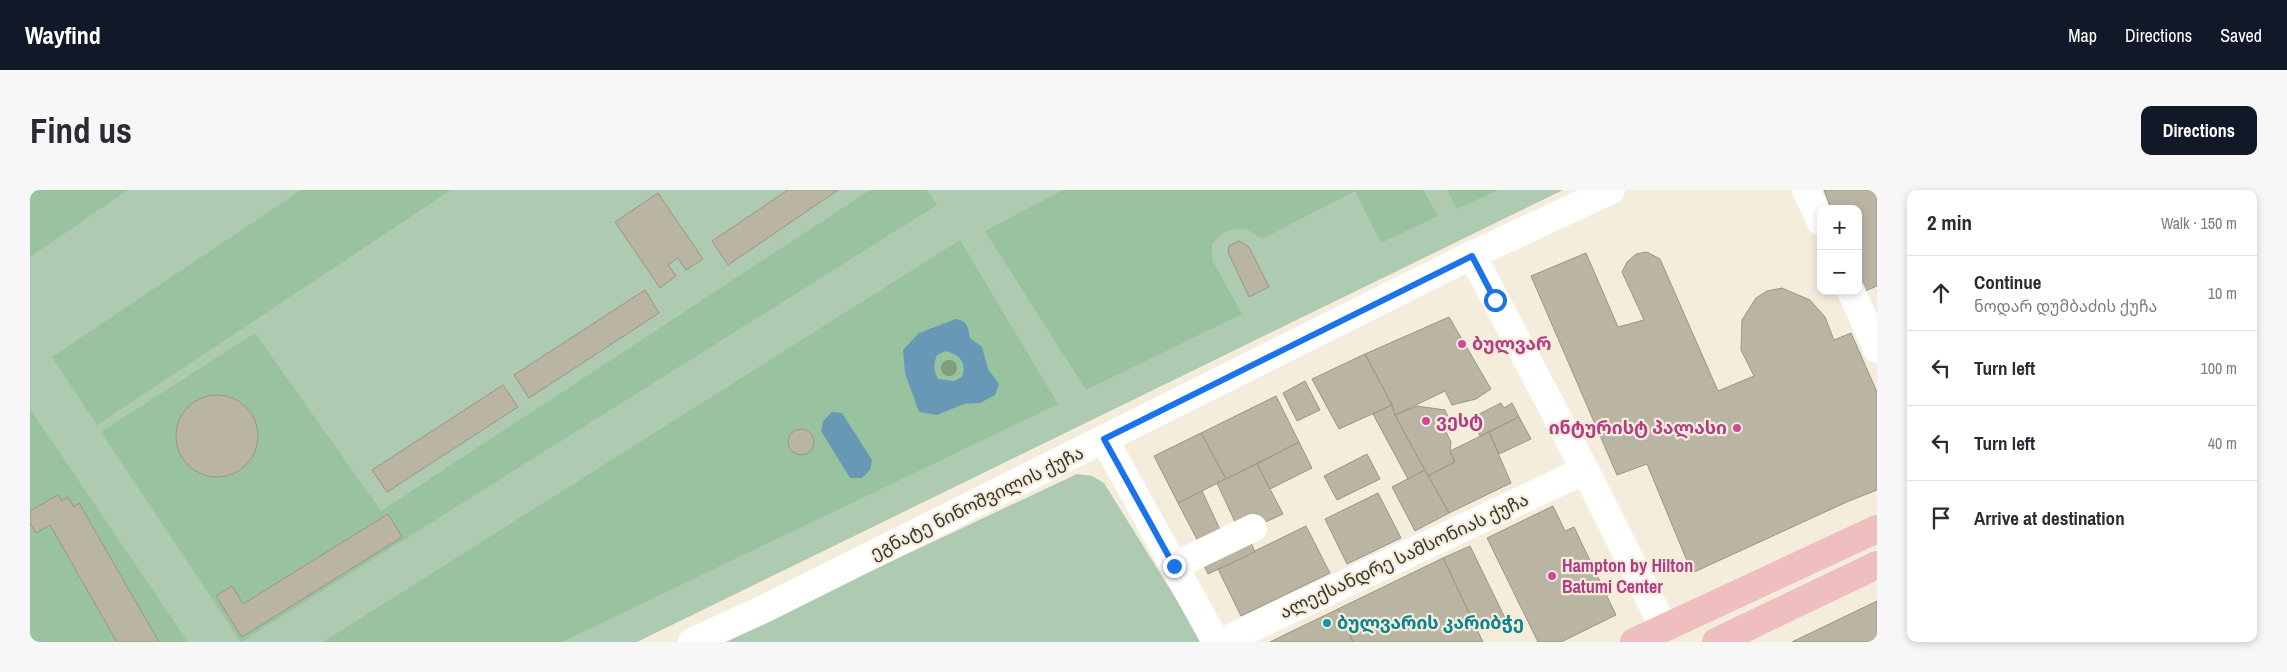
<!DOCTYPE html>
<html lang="en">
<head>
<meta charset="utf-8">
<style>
	body { margin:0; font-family:"Archivo Narrow","Noto Sans Georgian",sans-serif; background:#f7f7f7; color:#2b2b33 }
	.controls { position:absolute; right:15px; top:15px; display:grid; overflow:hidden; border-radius:10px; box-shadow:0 2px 8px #0003 }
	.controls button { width:45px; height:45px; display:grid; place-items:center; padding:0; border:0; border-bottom:1px solid #e1e1e2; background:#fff; color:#2b2b33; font:25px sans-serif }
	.stop { position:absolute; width:15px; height:15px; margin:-11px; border:4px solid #1a73e8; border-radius:50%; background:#fff }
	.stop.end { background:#1a73e8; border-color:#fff; box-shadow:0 1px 5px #0008 }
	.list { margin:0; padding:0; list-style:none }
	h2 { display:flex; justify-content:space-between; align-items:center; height:65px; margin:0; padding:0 20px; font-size:21px }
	h2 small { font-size:16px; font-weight:400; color:#7c7c81 }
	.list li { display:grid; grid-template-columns:32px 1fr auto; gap:15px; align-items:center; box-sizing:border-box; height:75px; padding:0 20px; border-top:1px solid #e1e1e2 }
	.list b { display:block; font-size:19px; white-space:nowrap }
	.list p { margin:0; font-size:16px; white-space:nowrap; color:#7c7c81 }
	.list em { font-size:16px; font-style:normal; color:#7c7c81 }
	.icon { flex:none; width:28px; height:28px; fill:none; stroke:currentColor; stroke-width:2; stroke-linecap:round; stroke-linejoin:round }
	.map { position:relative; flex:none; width:1847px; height:452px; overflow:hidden; border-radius:10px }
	header { display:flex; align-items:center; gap:30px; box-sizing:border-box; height:70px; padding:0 25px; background:#111827; color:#fff }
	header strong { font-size:24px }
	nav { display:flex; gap:28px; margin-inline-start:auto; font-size:18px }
	.intro { display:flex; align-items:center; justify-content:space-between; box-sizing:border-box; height:120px; padding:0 30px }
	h1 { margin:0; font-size:35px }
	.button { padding:12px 22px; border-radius:10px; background:#111827; color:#fff; font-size:18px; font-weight:700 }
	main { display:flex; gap:30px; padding:0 30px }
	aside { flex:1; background:#fff; border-radius:10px; box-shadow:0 2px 8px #0003 }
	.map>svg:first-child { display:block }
</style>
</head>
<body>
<header>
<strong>Wayfind</strong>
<nav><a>Map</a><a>Directions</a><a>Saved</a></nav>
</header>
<div class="intro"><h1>Find us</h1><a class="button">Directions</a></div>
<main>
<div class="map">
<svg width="1847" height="452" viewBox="0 0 1847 452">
	<rect width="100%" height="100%" fill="#f4eddc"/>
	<g fill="#aecab1">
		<polygon points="0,0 1533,0 607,452 0,452"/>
		<polygon points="1047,284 1062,286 1074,293 1173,452 690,452"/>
	</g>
	<g fill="#98c39e">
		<polygon points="0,0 98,0 0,67"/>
		<polygon points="271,0 421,0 67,235 22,167"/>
		<polygon points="840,0 897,0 907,15 211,452 71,242 225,143 351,321"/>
		<polygon points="1033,0 1393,0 1408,26 1351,53 1325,1 1232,49 1215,38 1196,41 1182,53 1182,70 1212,124 1056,200 955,41"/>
		<polygon points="1417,0 1468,0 1427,19"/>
		<polygon points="930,50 1028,214 532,452 293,452"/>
		<polygon points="0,219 158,452 0,452"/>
	</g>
	<g fill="#6799b6" fill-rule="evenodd">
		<path d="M926,129C938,131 938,138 940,148L952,157L958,179L969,194L965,205L950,213L934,214L907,225L889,222L875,183L873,160L889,143ZM916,161C930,165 937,173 932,187L924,191L908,189C904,180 903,175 907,165Z"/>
		<polygon points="802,222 812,223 842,270 840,280 832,288 820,288 791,241 793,231"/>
	</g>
	<g fill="#bab4a3" stroke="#9b9585">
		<polygon points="758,0 808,0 698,75 682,51"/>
		<polygon points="1794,0 1847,0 1847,96 1833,102 1828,89 1828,19 1801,19"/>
		<polygon points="628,3 673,69 656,80 648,68 638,75 646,86 630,98 585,32"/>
		<polygon points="1209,51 1219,57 1239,97 1219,107 1198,62 1199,56"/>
		<polygon points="1617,62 1630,69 1688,201 1724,186 1711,160 1712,130 1726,108 1737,101 1752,98 1780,110 1795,127 1804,150 1821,143 1847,202 1847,300 1819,311 1662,383 1617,274 1587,285 1501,86 1556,63 1588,137 1614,130 1592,82 1597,72 1606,64"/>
		<polygon points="615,100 629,123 499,208 484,185"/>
		<polygon points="1419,127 1461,199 1446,209 1422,215 1415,201 1365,225 1362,215 1335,164"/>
		<polygon points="1335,164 1362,215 1309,239 1282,189"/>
		<polygon points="1275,191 1290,220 1267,231 1253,203"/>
		<polygon points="473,195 488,217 357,302 342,280"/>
		<circle cx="187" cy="246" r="41"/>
		<polygon points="1246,206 1269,252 1196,289 1171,243"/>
		<polygon points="1471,213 1474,218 1482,213 1489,227 1450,246 1441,228"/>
		<polygon points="1362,215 1365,225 1395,280 1378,289 1343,224"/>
		<polygon points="1387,216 1415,220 1419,229 1412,234 1421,252 1420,261 1425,272 1398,286 1365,225"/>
		<polygon points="1489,227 1501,249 1469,264 1459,242"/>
		<circle cx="771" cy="252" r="13"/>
		<polygon points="1459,242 1481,293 1419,323 1398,286 1425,272 1420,261"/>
		<polygon points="1171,243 1196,289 1148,313 1124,266"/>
		<polygon points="1269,252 1282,278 1240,299 1227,274"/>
		<polygon points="1337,264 1350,289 1307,310 1294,286"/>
		<polygon points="1227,274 1253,324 1231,334 1227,324 1206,334 1187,293"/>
		<polygon points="1395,280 1419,323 1385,341 1362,297"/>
		<polygon points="1172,301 1194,348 1172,359 1148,313"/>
		<polygon points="1348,303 1371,348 1317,374 1295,329"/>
		<polygon points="28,305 32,311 38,307 44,317 49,313 129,452 87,452 20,335 6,343 0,333 0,321"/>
		<polygon points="1523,316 1535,341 1544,337 1586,425 1531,452 1508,452 1457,348"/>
		<polygon points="358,324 372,347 212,447 186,406 202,396 213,414"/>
		<polygon points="1276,336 1300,383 1211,426 1188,379"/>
		<polygon points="1218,346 1225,362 1178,384 1171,369"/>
		<polygon points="1440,356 1475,428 1447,440 1413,368"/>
		<polygon points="1413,368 1453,452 1323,452 1308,419"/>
		<polygon points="1847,411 1847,452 1762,452"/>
		<polygon points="1308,419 1323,452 1240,452 1252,446"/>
	</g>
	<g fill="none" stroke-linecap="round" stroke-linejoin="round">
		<g stroke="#fff" stroke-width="28">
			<polyline points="1776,0 1791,32"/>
			<polyline points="1442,65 1555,280 1634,438"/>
			<polyline points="1821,101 1847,159"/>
			<polyline points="1074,249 1186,452"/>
			<polyline points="1144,376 1223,338"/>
			<polyline points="662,452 736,418 1442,65 1581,0"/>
			<polyline points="1192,452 1555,280"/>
		</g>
		<g stroke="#efbfbf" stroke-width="28">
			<polyline points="1604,452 1847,339"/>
			<polyline points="1686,452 1847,375"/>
		</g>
	</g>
	<circle fill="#7e9d7c" cx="919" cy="178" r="8"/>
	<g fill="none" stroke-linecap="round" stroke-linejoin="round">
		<polyline stroke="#1a73e8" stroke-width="6" points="1144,376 1074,249 1442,66 1465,110"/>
	</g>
	<g fill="#d1479c" stroke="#f4eddc" stroke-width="2">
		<circle cx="1432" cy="154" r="5"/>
		<circle cx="1396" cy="231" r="5"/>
		<circle cx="1707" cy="238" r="5"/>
		<circle cx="1522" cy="386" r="5"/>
	</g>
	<circle fill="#0f9aa8" stroke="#f4eddc" stroke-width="2" cx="1297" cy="433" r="5"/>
	<g text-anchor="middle" stroke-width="4.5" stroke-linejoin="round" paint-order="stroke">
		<g font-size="18" font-weight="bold" fill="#b23c85" stroke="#f4eddc" text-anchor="start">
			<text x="1442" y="160">ბულვარ</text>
			<text x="1406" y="237">ვესტ</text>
			<text x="1697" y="244" text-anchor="end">ინტურისტ პალასი</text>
			<text x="1532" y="382">Hampton by Hilton<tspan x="1532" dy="21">Batumi Center</tspan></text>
		</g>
		<g font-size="18" fill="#39362f" stroke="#f4eddc">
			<text transform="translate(947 313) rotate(-26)" y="6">ეგნატე ნინოშვილის ქუჩა</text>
			<text transform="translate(1374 366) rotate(-25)" y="6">ალექსანდრე სამსონიას ქუჩა</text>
		</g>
		<g font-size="18" font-weight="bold" fill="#0d838f" stroke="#f4eddc" text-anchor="start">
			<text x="1307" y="439">ბულვარის კარიბჭე</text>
		</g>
	</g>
</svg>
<div class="controls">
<button>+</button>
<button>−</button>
</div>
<div class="stop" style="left:1465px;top:110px"></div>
<div class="stop end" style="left:1144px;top:376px"></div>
</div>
<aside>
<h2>2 min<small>Walk · 150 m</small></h2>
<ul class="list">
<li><svg class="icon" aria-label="ahead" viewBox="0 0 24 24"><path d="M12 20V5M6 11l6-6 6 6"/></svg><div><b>Continue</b><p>ნოდარ დუმბაძის ქუჩა</p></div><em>10 m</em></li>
<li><svg class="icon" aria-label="left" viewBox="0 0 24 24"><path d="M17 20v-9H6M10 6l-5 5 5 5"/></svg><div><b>Turn left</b></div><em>100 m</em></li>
<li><svg class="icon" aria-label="left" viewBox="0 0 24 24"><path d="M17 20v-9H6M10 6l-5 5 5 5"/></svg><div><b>Turn left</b></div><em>40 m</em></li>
<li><svg class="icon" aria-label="arrive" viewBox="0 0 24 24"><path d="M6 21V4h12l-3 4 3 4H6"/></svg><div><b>Arrive at destination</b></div></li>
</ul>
</aside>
</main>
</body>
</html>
